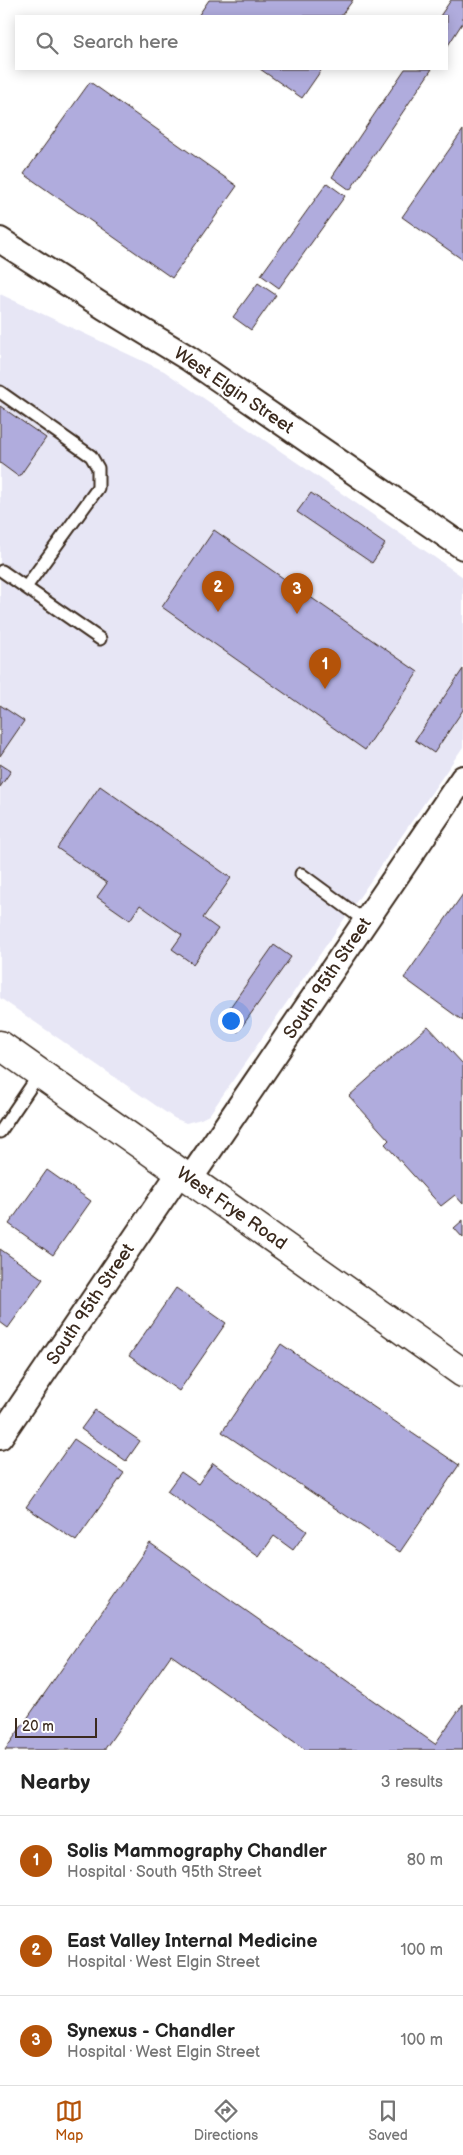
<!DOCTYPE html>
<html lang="en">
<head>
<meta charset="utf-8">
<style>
	body { margin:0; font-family:"Balsamiq Sans",sans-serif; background:#f6f6f6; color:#222 }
	.scale { position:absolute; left:15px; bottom:12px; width:82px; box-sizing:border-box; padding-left:5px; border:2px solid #3b2a1e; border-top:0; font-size:14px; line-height:18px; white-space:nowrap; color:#3b2a1e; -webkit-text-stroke:4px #fff; paint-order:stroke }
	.you { position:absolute; left:230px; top:1020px; width:18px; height:18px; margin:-12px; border:4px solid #fff; border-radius:50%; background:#1a73e8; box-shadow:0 0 0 8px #1a73e833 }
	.badge { display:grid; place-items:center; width:32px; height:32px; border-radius:50%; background:#b45309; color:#fff; font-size:16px; font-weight:700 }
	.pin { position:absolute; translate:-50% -41px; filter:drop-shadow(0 1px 2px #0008) }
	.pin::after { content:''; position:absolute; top:26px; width:18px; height:15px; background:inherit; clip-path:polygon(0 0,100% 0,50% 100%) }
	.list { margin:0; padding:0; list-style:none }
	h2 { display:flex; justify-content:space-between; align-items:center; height:65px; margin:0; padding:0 20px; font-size:21px }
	h2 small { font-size:16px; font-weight:400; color:#767676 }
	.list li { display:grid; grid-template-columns:32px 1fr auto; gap:15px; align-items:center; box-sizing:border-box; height:90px; padding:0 20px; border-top:1px solid #e0e0e0 }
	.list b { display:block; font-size:19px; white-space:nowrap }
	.list p { margin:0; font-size:16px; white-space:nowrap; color:#767676 }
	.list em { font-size:16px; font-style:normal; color:#767676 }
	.icon { flex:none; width:28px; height:28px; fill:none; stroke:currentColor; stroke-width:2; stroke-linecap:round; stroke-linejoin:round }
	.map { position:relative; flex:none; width:463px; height:1750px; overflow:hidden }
	.search { position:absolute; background:#fff; box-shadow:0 2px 12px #0003; left:15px; right:15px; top:15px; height:55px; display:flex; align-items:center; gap:12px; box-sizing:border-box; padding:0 18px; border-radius:0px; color:#767676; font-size:19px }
	.sheet { height:335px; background:#fff }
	nav { display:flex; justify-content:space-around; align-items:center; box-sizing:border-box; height:70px; border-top:1px solid #e0e0e0; background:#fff; font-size:14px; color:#767676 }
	nav a { display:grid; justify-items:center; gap:2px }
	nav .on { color:#b45309 }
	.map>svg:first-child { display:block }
</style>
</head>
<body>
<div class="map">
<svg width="463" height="1750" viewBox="0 0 463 1750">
	<rect width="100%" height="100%" fill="#fff"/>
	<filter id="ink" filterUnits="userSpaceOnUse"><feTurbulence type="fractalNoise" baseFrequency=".02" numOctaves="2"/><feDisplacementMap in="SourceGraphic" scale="10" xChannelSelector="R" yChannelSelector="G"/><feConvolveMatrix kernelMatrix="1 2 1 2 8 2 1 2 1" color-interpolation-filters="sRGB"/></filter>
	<g filter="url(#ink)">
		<polygon fill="#e7e6f5" points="0,294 164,371 463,577 463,747 209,1115 201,1119 186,1123 174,1118 0,998"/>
		<g fill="#b0acdd" stroke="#3b2a1e">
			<polygon points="209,0 353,0 341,16 198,16"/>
			<polygon points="451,0 463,0 463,22 447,47 447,16 440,16"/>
			<polygon points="260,69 322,69 302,98"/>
			<polygon points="405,69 432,69 350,190 332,177"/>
			<polygon points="90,82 237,186 172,278 24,174"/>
			<polygon points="463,130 463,260 402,217"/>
			<polygon points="327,183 345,196 279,288 261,275"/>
			<polygon points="258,283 276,295 251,330 233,317"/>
			<polygon points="0,406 46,438 19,477 0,463"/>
			<polygon points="311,493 385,544 372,563 297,512"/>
			<polygon points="214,530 418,672 365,750 162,607"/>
			<polygon points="463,669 463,710 434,753 415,740"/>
			<polygon points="0,705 24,721 0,756"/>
			<polygon points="0,764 11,771 0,787"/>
			<polygon points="100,786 231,878 203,918 218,929 193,964 172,949 182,935 140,905 130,920 97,897 107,883 57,848"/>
			<polygon points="463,894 463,1021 404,978"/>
			<polygon points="274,945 291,957 238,1032 221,1020"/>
			<polygon points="428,1026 463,1064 463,1204 455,1195 441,1206 385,1144 389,1140 349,1096"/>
			<polygon points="47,1170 91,1201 53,1255 9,1224"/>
			<polygon points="463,1220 463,1238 454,1228"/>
			<polygon points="0,1249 43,1279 8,1328 0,1322"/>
			<polygon points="176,1288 226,1323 179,1391 129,1356"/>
			<polygon points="281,1344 459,1465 400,1552 222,1432"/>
			<polygon points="95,1410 140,1441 126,1461 81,1429"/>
			<polygon points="74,1439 124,1473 76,1541 26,1507"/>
			<polygon points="213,1463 307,1531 293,1550 274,1536 259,1557 167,1491 181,1472 198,1484"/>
			<polygon points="150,1543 435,1744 463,1704 463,1750 306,1750 171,1655 104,1750 5,1750"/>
		</g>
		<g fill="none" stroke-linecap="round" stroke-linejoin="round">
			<g stroke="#3b2a1e" stroke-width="15">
				<g id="service">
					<polyline points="0,392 91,456 98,468 98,488 26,587"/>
					<polyline points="2,571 100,639"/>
					<polyline points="301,874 365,921"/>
					<polyline points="0,1132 40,1073"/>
				</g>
			</g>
			<g stroke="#3b2a1e" stroke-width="28">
				<g id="minor">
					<polyline points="0,240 104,307 188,358 463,547"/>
					<polyline points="190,1179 463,778"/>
					<polyline points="0,1437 180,1172"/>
				</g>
			</g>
			<g stroke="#3b2a1e" stroke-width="31">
				<polyline id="tertiary" points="0,1045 463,1373"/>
			</g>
			<use href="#service" stroke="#fff" stroke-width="11"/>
			<use href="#minor" stroke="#fff" stroke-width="24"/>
			<use href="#tertiary" stroke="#fff" stroke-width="28"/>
		</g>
	</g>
	<g text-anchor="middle" stroke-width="4.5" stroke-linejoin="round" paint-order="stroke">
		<g font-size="18" fill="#3b2a1e" stroke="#fff">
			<text transform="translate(234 390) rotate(34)" y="6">West Elgin Street</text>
			<text transform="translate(327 978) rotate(-56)" y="6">South 95th Street</text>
			<text transform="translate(232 1208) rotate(35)" y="6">West Frye Road</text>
			<text transform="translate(90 1304) rotate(-56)" y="6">South 95th Street</text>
		</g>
	</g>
</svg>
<div class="scale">20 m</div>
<div class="you"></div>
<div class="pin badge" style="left:325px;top:689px">1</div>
<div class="pin badge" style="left:218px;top:612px">2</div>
<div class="pin badge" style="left:297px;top:614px">3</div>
<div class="search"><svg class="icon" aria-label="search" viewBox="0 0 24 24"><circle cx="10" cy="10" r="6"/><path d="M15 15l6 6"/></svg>Search here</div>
</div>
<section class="sheet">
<h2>Nearby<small>3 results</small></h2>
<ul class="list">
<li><span class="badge">1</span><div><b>Solis Mammography Chandler</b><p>Hospital · South 95th Street</p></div><em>80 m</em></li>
<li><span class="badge">2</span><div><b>East Valley Internal Medicine</b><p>Hospital · West Elgin Street</p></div><em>100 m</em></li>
<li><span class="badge">3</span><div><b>Synexus - Chandler</b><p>Hospital · West Elgin Street</p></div><em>100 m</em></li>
</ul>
</section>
<nav>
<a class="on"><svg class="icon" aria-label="map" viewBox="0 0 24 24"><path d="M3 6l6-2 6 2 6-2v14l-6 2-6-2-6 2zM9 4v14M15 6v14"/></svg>Map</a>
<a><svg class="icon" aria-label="directions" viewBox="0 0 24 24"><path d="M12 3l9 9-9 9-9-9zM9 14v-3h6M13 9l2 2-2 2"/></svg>Directions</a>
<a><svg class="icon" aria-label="saved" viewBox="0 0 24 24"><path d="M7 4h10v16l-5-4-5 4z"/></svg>Saved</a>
</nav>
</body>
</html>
